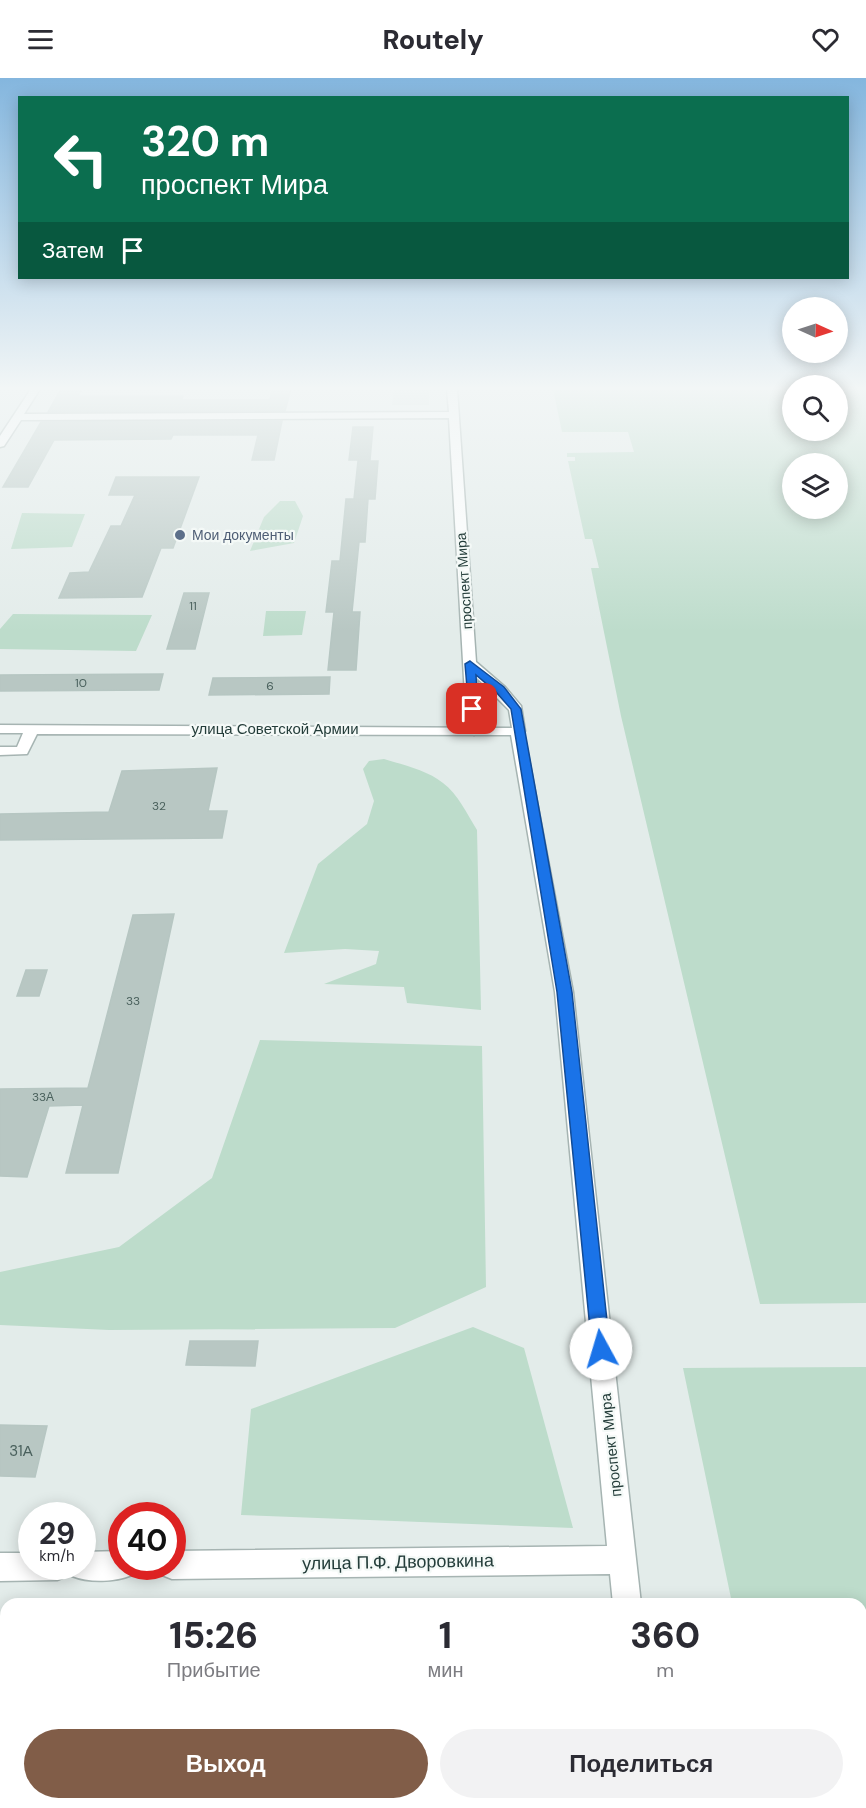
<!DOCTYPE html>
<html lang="ru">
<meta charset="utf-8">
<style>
:root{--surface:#fff;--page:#f2f2f3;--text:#2b2b33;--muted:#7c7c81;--accent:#815d48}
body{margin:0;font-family:"DM Sans",sans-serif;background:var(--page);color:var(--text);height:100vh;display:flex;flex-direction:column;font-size:22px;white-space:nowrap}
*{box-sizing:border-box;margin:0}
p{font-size:20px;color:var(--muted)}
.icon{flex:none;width:33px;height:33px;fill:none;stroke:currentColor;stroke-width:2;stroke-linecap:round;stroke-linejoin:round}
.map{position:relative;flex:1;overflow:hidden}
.panel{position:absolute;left:0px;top:1520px;width:867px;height:212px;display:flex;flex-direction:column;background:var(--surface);border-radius:18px 18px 0 0;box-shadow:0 3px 15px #0003}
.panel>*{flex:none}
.hud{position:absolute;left:18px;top:18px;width:831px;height:183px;border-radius:0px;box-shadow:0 3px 15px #0003;background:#0b6e4f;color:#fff;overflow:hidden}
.needle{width:39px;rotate:93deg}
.buttons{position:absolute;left:782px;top:219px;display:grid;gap:12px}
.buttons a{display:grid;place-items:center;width:66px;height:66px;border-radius:50%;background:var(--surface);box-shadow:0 3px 15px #0003;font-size:30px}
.speed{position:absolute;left:18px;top:1424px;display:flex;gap:12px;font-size:30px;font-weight:700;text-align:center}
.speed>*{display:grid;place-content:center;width:78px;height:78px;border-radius:50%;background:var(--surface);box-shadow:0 3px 15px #0003;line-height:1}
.speed small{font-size:15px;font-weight:400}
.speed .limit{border:9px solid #d22;background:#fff;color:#111}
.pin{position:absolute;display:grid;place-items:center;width:51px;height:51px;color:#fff;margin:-26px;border-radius:12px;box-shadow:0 3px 9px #0006}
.me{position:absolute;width:66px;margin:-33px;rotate:354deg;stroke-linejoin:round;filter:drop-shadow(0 0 4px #0008)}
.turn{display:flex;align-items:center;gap:21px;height:126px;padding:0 24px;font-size:27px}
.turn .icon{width:78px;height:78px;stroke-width:2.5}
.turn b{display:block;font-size:42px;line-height:51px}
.then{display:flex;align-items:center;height:57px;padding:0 24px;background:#0003;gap:12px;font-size:22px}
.eta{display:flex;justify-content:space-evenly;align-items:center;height:102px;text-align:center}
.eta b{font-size:36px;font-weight:800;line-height:42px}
.cta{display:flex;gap:12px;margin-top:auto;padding:12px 24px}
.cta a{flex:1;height:69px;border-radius:36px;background:var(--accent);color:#fff;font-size:24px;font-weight:800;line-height:69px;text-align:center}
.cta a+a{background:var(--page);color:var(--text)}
header{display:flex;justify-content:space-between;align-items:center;height:78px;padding:0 24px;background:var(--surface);font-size:27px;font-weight:800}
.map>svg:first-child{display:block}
.built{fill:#d1dcd9}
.green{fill:#bddccb;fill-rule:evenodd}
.building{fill:#b8c7c3;stroke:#b6c6c2;stroke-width:1.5}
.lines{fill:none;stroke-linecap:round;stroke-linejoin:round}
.minor-casing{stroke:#a6b4b2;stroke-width:3}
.tertiary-casing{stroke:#a6b4b2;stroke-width:3}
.minor{fill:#fff;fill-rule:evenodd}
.tertiary{fill:#fff;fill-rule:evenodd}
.route{fill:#1a73e8;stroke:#114b97;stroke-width:1.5}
.service-dot{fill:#5c6f8a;stroke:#f4f9f7;stroke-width:2}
.labels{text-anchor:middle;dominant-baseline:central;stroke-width:4.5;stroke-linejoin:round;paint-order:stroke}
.number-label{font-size:12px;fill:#49605c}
.far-service-label{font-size:14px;fill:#4e5e75;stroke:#f4f9f7;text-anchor:start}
.far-street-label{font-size:14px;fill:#243d3a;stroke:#f4f9f7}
.street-label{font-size:15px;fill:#243d3a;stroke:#f4f9f7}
.near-number-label{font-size:15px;fill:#49605c}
.near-street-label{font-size:18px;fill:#243d3a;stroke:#f4f9f7}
</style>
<header><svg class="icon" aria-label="menu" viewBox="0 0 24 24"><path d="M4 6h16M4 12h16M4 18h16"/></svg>Routely<svg class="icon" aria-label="heart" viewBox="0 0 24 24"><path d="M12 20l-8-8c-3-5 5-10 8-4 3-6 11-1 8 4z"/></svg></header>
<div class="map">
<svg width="866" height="1730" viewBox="0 0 866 1730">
<rect width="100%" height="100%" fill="#e3ecea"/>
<path class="built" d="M 394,311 L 429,311 L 429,327 L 392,327 Z"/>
<path class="green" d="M 553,311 L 792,311 L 792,352 L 837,352 L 837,311 L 866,311 L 866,1225 L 760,1226 L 621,638 L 591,490 L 599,490 L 592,461 L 585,461 L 568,383 L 575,383 L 575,379 L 567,379 L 567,375 L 634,374 L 628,354 L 562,354 ZM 792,386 L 837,386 L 837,430 L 792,430 Z
M 280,423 L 295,423 L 303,438 L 294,465 L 250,473 L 264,439 Z
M 22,435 L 85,436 L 72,469 L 11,471 Z
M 266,533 L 306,533 L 302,557 L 263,558 Z
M 13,536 L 152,537 L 136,573 L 0,571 L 0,551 Z
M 384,681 C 403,687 427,692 443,705 C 458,716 467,736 477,752 L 481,932 L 407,925 L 404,909 L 324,906 L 376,886 L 379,873 L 345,871 L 284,875 L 318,786 L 367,746 L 374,723 L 363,691 L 369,683 Z
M 260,962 L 482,968 L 486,1209 L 395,1250 L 109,1252 L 0,1247 L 0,1194 L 119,1169 L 212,1100 Z
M 473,1249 L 524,1270 L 573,1450 L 241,1437 L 251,1331 Z
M 866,1289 L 866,1730 L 773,1730 L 772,1725 L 861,1725 L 861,1526 L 732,1525 L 683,1290 Z
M 0,1616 L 6,1619 L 6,1725 L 127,1725 L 127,1730 L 0,1730 Z
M 358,1725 L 471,1725 L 457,1730 L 356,1730 Z"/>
<path class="building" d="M 61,311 L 82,311 L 78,318 L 183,318 L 182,322 L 270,322 L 272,311 L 291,311 L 285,333 L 48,334 Z
M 282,343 L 274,382 L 252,382 L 258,357 L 173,357 L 171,361 L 54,362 L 28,409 L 3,409 L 41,344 Z
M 353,349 L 373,349 L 370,382 L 349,382 Z
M 358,383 L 378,383 L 375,421 L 354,421 Z
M 116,399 L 199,399 L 173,470 L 161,470 L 142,519 L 59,520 L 70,495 L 89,494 L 111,448 L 121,448 L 135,417 L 109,417 Z
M 346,421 L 368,421 L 365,464 L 359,464 L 352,534 L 360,534 L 356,592 L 328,592 L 334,534 L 326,534 L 332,483 L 340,483 Z
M 184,515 L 209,515 L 195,571 L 167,571 Z
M 163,596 L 159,612 L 0,613 L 0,597 Z
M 330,599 L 329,616 L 209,617 L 213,600 Z
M 217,690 L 208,733 L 227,733 L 222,760 L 0,762 L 0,736 L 109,734 L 122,693 Z
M 174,836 L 118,1095 L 66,1095 L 83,1027 L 49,1028 L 27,1099 L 0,1098 L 0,1011 L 88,1010 L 133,837 Z
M 26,892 L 47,892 L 39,918 L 17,918 Z
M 190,1263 L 258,1263 L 255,1288 L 186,1287 Z
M 0,1347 L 47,1348 L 35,1399 L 0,1398 Z"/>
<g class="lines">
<g class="minor-casing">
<path id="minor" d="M 31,311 L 40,311 L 24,336 L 449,334 L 447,311 L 457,311 L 476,584 L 505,609 L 521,628 L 525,653 L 523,656 L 513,656 L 509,632 L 477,600 L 481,653 L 474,657 L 467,653 L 449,340 L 21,342 L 4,368 L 0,369 L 0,358 Z"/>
</g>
<g class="tertiary-casing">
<path id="tertiary" d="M 0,647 L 523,650 L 573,914 L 641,1526 L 613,1526 L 610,1496 L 172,1501 L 162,1497 L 159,1488 L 172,1488 L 172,1473 L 607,1468 L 555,914 L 511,657 L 37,656 L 27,676 L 0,677 L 0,669 L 17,669 L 23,655 L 0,655 Z
M 122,1473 L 122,1488 L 135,1488 L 132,1497 C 115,1504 89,1505 72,1498 L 70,1491 L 67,1498 L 57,1502 L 0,1503 L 0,1475 L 32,1475 L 32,1488 L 82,1488 L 82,1474 Z
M 6,1561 L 6,1591 L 0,1592 L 0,1562 Z
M 634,1725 L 666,1725 L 667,1730 L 635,1730 Z"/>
</g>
<use href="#minor" class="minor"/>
<use href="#tertiary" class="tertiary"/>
</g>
<linearGradient id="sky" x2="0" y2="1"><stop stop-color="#84b6de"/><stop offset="0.56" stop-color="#f2f6f6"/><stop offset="1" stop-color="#f2f6f6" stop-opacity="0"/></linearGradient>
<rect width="866" height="554" fill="url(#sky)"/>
<path class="route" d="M 470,583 L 504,609 L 521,631 L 572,914 L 610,1271 L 607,1277 L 601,1279 L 594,1277 L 592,1271 L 557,914 L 511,631 L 496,614 L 476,597 L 478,631 L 472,634 L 469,633 L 465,586 Z"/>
<circle class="service-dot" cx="180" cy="457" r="6"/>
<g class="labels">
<g class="number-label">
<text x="193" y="528">11</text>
<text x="81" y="605">10</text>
<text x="270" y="608">6</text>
<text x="159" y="728">32</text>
<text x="133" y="923">33</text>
<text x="43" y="1019">33А</text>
</g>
<g class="far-service-label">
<text x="192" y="457">Мои документы</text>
</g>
<g class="far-street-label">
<text transform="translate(464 503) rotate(-94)">проспект Мира</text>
</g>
<g class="street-label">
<text x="275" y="651">улица Советской Армии</text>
<text transform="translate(611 1367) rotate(-96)">проспект Мира</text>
</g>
<g class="near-number-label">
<text x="21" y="1373">31А</text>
</g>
<g class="near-street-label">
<text transform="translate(398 1484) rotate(-1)">улица П.Ф. Дворовкина</text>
</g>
</g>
</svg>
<div class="buttons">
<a><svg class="needle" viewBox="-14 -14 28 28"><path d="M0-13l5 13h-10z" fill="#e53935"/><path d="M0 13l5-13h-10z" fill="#7c7c81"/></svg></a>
<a><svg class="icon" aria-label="search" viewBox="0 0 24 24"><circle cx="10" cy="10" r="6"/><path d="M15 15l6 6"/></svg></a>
<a><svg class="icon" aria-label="layers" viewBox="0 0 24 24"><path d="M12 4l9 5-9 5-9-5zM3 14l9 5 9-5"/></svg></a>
</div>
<div class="speed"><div>29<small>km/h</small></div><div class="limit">40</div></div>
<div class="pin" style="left:472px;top:631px;background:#d93025"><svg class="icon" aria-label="arrive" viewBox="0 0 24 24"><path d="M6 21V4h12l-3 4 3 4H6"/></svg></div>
<svg class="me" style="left:601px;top:1271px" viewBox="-20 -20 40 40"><circle r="19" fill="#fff"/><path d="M0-13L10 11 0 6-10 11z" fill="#1a73e8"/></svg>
<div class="hud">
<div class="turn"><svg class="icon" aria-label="left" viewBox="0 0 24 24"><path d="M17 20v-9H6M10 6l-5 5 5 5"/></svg><div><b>320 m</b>проспект Мира</div></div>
<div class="then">Затем<svg class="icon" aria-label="arrive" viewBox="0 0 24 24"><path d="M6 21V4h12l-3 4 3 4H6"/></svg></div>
</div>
<section class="panel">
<div class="eta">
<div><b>15:26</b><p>Прибытие</p></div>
<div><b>1</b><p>мин</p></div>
<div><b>360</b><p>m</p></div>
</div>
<div class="cta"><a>Выход</a><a>Поделиться</a></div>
</section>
</div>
